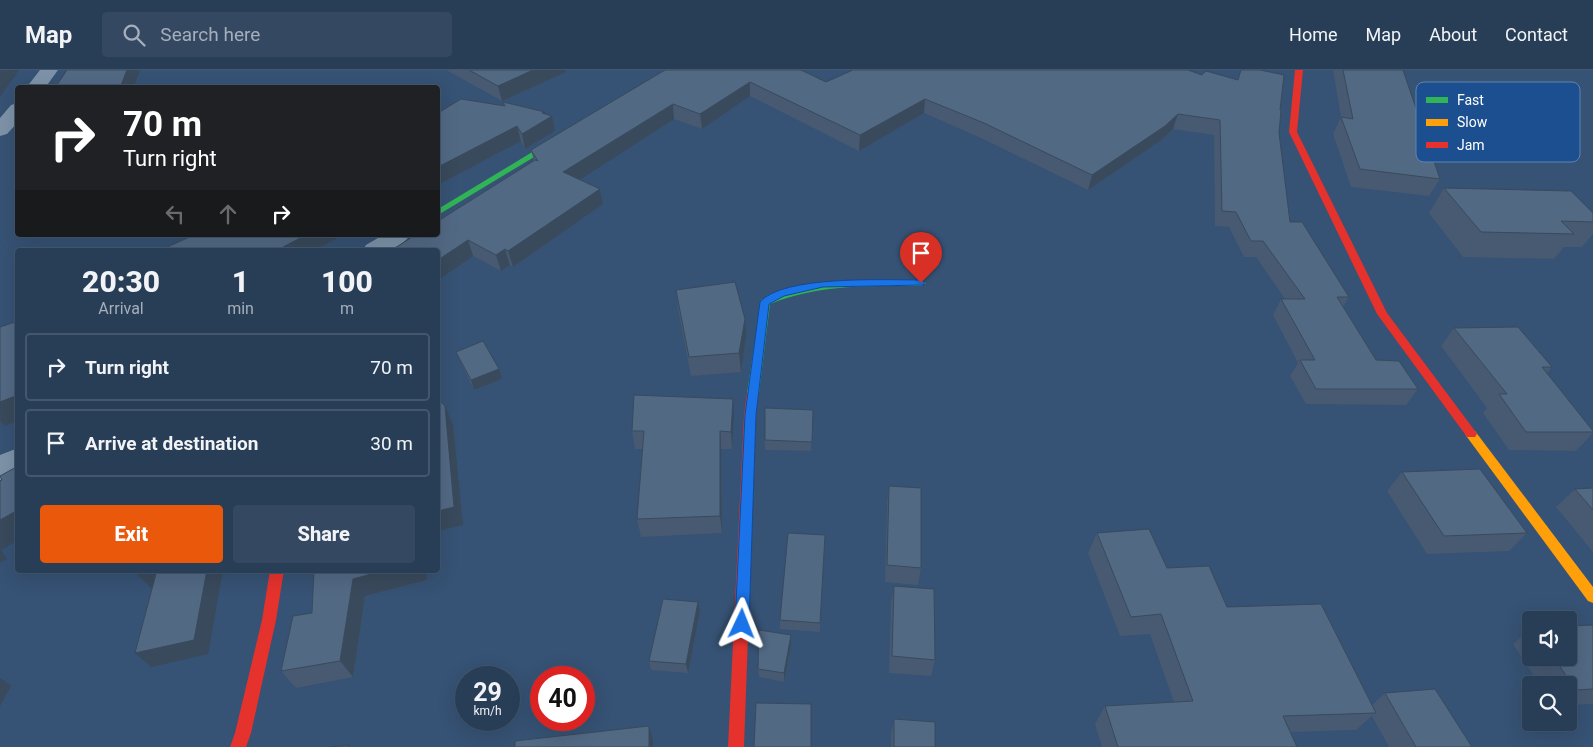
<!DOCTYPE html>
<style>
:root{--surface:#283e57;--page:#344961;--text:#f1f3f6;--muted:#a5aeba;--line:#44576d;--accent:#ea580c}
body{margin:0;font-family:Roboto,sans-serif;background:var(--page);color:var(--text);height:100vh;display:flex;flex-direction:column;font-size:19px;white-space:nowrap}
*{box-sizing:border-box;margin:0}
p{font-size:16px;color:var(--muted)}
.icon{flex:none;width:28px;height:28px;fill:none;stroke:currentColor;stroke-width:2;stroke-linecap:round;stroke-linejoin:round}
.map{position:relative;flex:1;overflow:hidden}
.sheet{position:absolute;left:15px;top:178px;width:425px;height:325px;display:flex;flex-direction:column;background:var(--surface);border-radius:5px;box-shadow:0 5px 20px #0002,0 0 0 1px var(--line)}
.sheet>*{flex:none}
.banner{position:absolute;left:15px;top:15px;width:425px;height:152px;border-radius:5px;box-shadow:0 5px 20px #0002,0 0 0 1px var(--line);background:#202124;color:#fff;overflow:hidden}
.buttons{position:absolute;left:1522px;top:541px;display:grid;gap:10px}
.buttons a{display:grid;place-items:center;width:55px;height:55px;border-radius:5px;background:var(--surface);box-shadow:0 5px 20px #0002,0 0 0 1px var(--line);font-size:25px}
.speed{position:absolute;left:455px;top:596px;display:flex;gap:10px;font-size:25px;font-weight:700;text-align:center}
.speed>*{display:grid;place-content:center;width:65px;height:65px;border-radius:50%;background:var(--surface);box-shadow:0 5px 20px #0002,0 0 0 1px var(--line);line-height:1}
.speed small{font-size:12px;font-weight:400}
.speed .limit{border:8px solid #d22;background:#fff;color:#111}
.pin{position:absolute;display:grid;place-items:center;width:42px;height:42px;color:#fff;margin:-51px -21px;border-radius:50% 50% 50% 0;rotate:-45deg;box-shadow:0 0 5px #0007}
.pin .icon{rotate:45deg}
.me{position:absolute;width:55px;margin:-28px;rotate:2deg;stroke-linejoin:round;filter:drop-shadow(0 0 4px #0008)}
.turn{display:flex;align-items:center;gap:18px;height:105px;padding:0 25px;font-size:22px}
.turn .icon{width:65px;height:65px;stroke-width:2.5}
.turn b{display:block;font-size:35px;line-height:42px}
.lanes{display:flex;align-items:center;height:48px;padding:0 25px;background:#0003;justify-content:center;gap:25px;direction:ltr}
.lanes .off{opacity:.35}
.eta{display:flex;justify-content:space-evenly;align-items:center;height:85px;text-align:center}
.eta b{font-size:30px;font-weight:800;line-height:35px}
.action{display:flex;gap:10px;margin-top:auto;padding:10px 25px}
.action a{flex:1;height:58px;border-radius:5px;background:var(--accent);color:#fff;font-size:20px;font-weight:800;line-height:58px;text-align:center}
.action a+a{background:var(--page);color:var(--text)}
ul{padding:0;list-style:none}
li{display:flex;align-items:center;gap:15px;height:68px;margin:0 10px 8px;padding:0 15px;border:2px solid var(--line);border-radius:5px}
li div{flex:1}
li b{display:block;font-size:19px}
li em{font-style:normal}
header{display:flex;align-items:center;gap:30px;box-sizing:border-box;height:70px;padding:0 25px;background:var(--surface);border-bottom:1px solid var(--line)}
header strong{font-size:24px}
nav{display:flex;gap:28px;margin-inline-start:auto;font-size:18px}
.search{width:350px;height:45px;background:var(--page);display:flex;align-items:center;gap:12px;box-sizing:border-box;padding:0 18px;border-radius:5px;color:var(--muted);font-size:19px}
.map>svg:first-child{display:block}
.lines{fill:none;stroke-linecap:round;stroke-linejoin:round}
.street{fill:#7d92a8;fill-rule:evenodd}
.fast{fill:#30b455;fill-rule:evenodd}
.slow{fill:#ff9f0a;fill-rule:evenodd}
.jam{fill:#e5322d;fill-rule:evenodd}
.wall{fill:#475a72}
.shaded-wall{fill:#394a5c}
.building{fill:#526984;stroke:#394a5c}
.route{fill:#1a73e8;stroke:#114b97}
.key{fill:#1b4f8f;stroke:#5f84b1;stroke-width:1}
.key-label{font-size:14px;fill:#fff}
</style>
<header>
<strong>Map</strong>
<div class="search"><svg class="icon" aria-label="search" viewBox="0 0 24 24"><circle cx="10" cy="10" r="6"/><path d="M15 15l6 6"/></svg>Search here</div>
<nav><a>Home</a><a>Map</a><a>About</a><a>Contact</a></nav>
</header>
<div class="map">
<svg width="1593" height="677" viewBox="0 0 1593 677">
<rect width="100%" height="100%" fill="#365274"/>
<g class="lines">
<path class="street" d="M 40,0 L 58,0 L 45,18 L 26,18 Z
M 18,33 L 18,52 L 7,64 L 0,66 L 0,48 L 11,35 Z
M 383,165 L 410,165 C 399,182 381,180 363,180 L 366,175 Z
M 18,378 L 18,403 L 0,410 L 0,385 Z"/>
<path class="fast" d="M 562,64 L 569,66 L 438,145 L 438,139 Z
M 881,210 L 921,210 L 926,213 L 921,216 C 869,216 819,214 770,234 L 759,323 L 757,326 L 749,326 L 747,323 L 761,230 C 801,214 839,210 881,210 Z"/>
<path class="slow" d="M 1471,360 L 1475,361 L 1593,517 L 1593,533 L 1588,531 L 1467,367 L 1465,364 L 1467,361 Z"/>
<path class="jam" d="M 1295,0 L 1303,0 L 1297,62 L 1387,243 L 1475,361 L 1477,364 L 1475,367 L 1467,367 L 1377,244 L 1289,62 Z
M 753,319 L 759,323 L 756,345 L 744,677 L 728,677 L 744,345 L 747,323 Z
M 270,500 L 284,500 L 276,550 L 251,663 L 246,677 L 230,677 L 235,663 L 262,550 Z"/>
</g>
<path class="wall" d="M 446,0 L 565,0 L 566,2 L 502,31 Z
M 665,0 L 826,12 L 1202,5 L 1237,10 L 1241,0 L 1280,40 L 1279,63 L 1290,152 L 1349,227 L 1343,237 L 1376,290 L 1418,319 L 1406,335 L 1306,334 L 1290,306 L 1298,293 L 1273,245 L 1281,229 L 1285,229 L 1256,187 L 1244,187 L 1229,157 L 1215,156 L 1214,65 L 1173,59 L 1160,71 L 1088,120 L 981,68 L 924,43 L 859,81 L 750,26 L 702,59 L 674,49 L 579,109 L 600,119 L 603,134 L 513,197 L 510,195 L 501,201 L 473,186 L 438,180 L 534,91 L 531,80 Z
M 1333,0 L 1403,0 L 1440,109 L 1429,126 L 1351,117 L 1333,64 L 1341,47 Z
M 503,32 L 545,42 L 545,44 L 555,61 L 525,79 L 521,71 L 438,115 L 438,43 L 504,36 Z
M 1444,118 L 1593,143 L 1593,164 L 1582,177 L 1564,177 L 1554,189 L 1463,187 L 1429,143 Z
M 676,220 L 746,267 L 741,302 L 691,306 L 678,239 Z
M 1454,258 L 1552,297 L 1547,303 L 1593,361 L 1593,363 L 1576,381 L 1509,380 L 1483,343 L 1487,338 L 1441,276 Z
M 456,282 L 502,309 L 474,320 L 460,291 Z
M 813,340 L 811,381 L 765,380 L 765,370 Z
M 734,347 L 732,379 L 721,379 L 722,463 L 641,467 L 637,449 L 642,379 L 635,379 L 632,361 Z
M 1402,402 L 1527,463 L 1509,481 L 1427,484 L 1387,421 Z
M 889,416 L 921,498 L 918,515 L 885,512 L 887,434 Z
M 1593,418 L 1593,482 L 1556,437 L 1575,419 Z
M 1097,463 L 1167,498 L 1227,537 L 1372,635 L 1385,623 L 1472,677 L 1389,677 L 1372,646 L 1356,660 L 1290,662 L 1297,677 L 1102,677 L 1095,654 L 1105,636 L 1174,632 L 1150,564 L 1120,566 L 1088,483 Z
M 825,465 L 820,562 L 780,559 L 780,550 Z
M 314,500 L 427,510 L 365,526 L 353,607 L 296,618 L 281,601 L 312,543 Z
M 894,516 L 935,590 L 931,606 L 889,603 L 891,533 Z
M 698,532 L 700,541 L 688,603 L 651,600 L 649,591 Z
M 1593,555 L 1593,634 L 1569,635 L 1569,615 L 1540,615 L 1513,574 L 1531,559 L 1531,588 L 1569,588 Z
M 791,565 L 791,574 L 784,612 L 759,607 L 758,599 Z
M 894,649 L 935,677 L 891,677 L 891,664 Z"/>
<path class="shaded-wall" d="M 1,0 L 19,0 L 0,27 L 0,2 Z
M 127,0 L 140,0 L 133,18 L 120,18 Z
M 533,0 L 565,0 L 566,2 L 502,31 L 498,16 Z
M 750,12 L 750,26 L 702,59 L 700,44 Z
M 925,29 L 924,43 L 859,81 L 860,65 Z
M 673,34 L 674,49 L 567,118 L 563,102 Z
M 545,42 L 546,49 L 552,46 L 555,61 L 525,79 L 522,64 L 542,43 Z
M 1178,44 L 1173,59 L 1160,71 L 1088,120 L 1092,105 Z
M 517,56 L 521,71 L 438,115 L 438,97 Z
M 600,119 L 603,134 L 513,197 L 508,181 Z
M 306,165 L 343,165 L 315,180 L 285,180 L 283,177 Z
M 468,170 L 473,186 L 438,210 L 438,190 Z
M 505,179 L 510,195 L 501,201 L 496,185 Z
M 745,249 L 746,267 L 741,302 L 739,283 Z
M 499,299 L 502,309 L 474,320 L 471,310 Z
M 18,325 L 18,351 L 5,356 L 0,351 L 0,332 Z
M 733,329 L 734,347 L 732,379 L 731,362 Z
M 445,336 L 453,355 L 463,455 L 438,461 L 438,441 Z
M 720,361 L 721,379 L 722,463 L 720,446 Z
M 18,440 L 18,470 L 1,480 L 7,489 L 0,493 L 0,450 Z
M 157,500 L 152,519 L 137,504 Z
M 207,500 L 248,500 L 222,505 L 208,584 L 151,597 L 135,583 Z
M 386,500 L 426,500 L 427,510 L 365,526 L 353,607 L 340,591 L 353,509 Z
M 698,532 L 700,541 L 688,603 L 686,594 Z
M 791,565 L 791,574 L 784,612 L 784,603 Z
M 0,608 L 11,616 L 0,636 Z
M 649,656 L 653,671 L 653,677 L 649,677 Z"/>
<path class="building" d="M 67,0 L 127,0 L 120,18 L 55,18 Z
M 469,0 L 533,0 L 498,16 Z
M 665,0 L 801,0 L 826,12 L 853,0 L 1188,0 L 1202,5 L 1206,1 L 1238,10 L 1241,0 L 1260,0 L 1284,5 L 1280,40 L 1281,41 L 1279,63 L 1290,152 L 1302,152 L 1349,227 L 1337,227 L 1376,290 L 1399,291 L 1418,319 L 1316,319 L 1300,290 L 1315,290 L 1281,229 L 1305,229 L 1263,171 L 1251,171 L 1236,142 L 1222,141 L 1220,50 L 1178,44 L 1165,56 L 1092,105 L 984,53 L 925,29 L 860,65 L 750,12 L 700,44 L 673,34 L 563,102 L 600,119 L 508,181 L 505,179 L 496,185 L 468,170 L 438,190 L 438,180 L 392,180 L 415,165 L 438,165 L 438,151 L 535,90 L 538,91 L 531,80 Z
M 1343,0 L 1403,0 L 1440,109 L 1360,99 L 1341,47 L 1353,49 Z
M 461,29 L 505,36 L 503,32 L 545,42 L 542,43 L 552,46 L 522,64 L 517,56 L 438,97 L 438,43 Z
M 1444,118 L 1571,121 L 1593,143 L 1593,152 L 1561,151 L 1574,164 L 1481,162 Z
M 194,165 L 306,165 L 283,177 L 287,180 L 170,180 L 167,177 Z
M 735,212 L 745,249 L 739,283 L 689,287 L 676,220 Z
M 18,251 L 18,325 L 0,332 L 0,257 Z
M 1518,257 L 1552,297 L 1542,297 L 1593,361 L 1593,362 L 1526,362 L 1499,324 L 1507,324 L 1454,258 Z
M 483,271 L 499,299 L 471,310 L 456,282 Z
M 634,325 L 733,329 L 731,362 L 720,361 L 720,446 L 637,449 L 644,361 L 632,361 Z
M 438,329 L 445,336 L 454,437 L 438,441 Z
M 765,338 L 813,340 L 812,372 L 765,370 Z
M 18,396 L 18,440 L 0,450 L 0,411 L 2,410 L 0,406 Z
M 1480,399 L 1527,463 L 1444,466 L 1402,402 Z
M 889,416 L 921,418 L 921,498 L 887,495 Z
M 1593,418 L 1593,440 L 1575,419 Z
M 1149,459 L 1167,498 L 1209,496 L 1227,537 L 1321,534 L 1376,643 L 1283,646 L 1297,677 L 1118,677 L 1105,636 L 1193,631 L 1161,544 L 1131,547 L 1097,463 Z
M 788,463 L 825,465 L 820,553 L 780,550 Z
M 139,500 L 207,500 L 194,570 L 135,583 L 157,500 L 137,504 Z
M 314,500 L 386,500 L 353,509 L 340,591 L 281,601 L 293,546 L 312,543 Z
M 894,516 L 934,519 L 935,590 L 892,586 Z
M 663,529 L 698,532 L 686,594 L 649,591 Z
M 1593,555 L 1593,619 L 1576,620 L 1554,588 L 1569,588 L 1569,556 Z
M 759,560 L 791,565 L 784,603 L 758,599 Z
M 1435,619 L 1472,677 L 1416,677 L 1385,623 Z
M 756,633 L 811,634 L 811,677 L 754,677 Z
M 894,649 L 935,652 L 935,677 L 894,677 Z
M 649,656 L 649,677 L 515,677 L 515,671 Z
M 349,675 L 348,677 L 331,677 Z"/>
<path class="route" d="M 921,210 L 924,211 L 924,215 L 823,217 L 784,226 L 769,234 L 756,345 L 749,554 L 747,559 L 742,560 L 737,559 L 735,554 L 745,345 L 760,232 C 783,205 885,210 921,210 Z"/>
<rect x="1416" y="12" width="164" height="80" rx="8" class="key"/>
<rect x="1426" y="27" width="22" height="6" fill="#30b455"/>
<rect x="1426" y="49" width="22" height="7" fill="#ff9f0a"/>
<rect x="1426" y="72" width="22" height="6" fill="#e5322d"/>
<g class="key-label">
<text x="1457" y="35">Fast</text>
<text x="1457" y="57">Slow</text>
<text x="1457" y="80">Jam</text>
</g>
</svg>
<div class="buttons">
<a><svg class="icon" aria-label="sound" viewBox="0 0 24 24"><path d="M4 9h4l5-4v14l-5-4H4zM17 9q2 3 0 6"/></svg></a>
<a><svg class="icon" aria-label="search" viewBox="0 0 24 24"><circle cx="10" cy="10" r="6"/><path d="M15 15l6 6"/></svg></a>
</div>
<div class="speed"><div>29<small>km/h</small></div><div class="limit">40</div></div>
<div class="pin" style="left:921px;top:213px;background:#d93025"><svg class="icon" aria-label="arrive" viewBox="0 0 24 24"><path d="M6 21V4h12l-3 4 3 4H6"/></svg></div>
<svg class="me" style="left:742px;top:554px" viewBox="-20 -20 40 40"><path d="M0-17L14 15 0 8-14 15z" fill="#1a73e8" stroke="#fff" stroke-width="4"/></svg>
<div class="banner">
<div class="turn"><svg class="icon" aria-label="right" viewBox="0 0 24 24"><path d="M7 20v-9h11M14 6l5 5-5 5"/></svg><div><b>70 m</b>Turn right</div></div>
<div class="lanes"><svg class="icon off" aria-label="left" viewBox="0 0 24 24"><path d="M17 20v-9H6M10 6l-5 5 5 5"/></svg><svg class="icon off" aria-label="ahead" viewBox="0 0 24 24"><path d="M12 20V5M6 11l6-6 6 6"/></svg><svg class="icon" aria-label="right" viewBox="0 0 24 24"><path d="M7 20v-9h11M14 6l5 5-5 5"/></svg></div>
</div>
<section class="sheet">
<div class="eta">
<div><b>20:30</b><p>Arrival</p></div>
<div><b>1</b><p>min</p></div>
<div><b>100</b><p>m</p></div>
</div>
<ul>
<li><svg class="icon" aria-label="right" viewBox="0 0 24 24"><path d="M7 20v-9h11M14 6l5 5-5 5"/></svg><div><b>Turn right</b></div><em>70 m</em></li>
<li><svg class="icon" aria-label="arrive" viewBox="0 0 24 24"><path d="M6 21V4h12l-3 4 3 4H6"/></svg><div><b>Arrive at destination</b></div><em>30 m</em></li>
</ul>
<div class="action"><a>Exit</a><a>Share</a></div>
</section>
</div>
